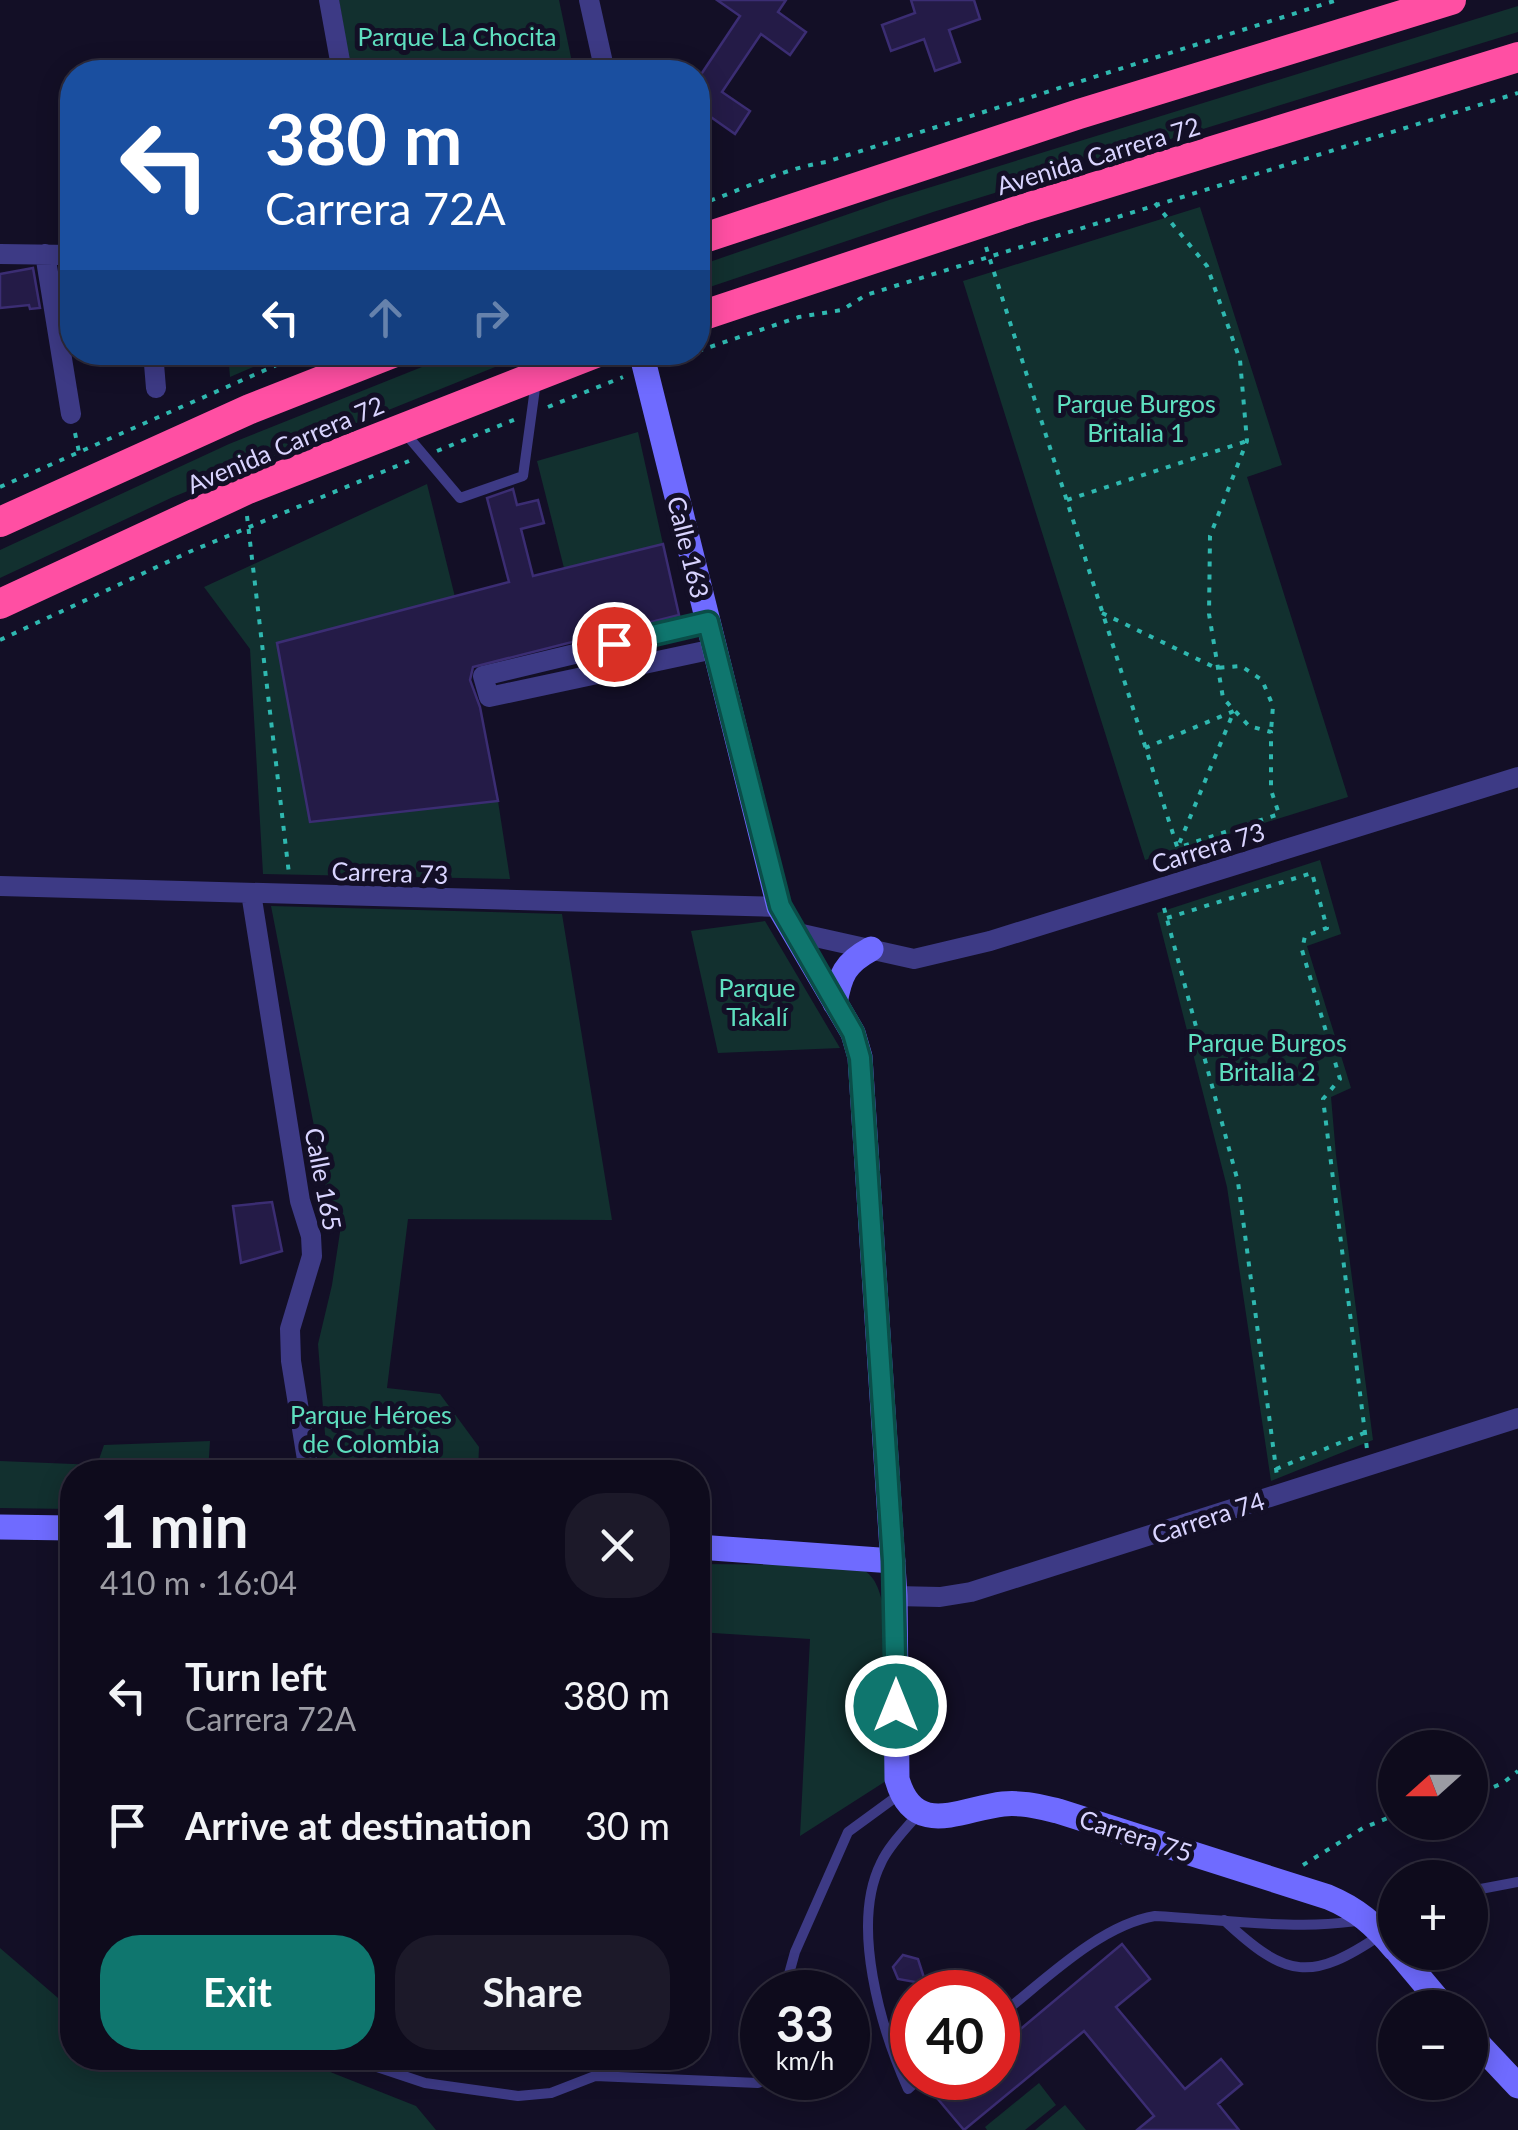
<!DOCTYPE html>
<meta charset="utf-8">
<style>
:root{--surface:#0e0b1c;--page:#1c1929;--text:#f1f3f6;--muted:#9b9ba3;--line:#2e2b3b;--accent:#0f766e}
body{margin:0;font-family:Lato,sans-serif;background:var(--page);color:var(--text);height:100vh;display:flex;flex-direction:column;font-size:38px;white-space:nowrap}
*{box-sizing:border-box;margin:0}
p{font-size:32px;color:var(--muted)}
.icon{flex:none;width:55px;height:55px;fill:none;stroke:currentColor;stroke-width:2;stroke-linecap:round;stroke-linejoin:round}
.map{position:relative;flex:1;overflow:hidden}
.side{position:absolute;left:60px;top:1460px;width:650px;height:610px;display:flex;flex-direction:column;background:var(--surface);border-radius:40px;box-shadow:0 5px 25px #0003,0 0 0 2px var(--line)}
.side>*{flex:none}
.top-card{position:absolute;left:60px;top:60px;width:650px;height:305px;border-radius:40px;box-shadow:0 5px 25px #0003,0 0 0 2px var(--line);background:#1a4fa0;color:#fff;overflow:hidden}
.needle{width:65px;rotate:249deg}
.tools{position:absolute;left:1378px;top:1730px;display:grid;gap:20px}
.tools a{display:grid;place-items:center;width:110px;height:110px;border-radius:50%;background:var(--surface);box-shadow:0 5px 25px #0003,0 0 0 2px var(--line);font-size:50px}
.speed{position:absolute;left:740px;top:1970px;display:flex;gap:20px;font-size:50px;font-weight:700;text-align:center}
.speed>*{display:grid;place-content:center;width:130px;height:130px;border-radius:50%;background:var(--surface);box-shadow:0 5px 25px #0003,0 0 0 2px var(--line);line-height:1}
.speed small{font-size:25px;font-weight:400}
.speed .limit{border:15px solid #d22;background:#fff;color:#111}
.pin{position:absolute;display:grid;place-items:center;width:85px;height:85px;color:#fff;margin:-42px;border:5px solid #fff;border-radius:50%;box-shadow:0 2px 10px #0007}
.me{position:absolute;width:110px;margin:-55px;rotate:0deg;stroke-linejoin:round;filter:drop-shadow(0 0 8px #0008)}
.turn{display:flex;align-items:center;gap:35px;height:210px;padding:0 40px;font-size:45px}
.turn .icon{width:130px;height:130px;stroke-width:2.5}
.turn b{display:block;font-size:70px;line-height:85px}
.lanes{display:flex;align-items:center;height:95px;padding:0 40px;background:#0003;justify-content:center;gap:50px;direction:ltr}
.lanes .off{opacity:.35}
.round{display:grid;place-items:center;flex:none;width:105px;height:105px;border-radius:40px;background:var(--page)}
.headline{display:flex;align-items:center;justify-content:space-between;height:170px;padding:0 40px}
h1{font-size:60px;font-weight:700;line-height:75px}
.action{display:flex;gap:20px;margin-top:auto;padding:20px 40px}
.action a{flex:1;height:115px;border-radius:40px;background:var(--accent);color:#fff;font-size:40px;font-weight:700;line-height:115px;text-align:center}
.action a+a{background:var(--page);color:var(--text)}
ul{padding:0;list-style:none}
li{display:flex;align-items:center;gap:30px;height:130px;padding:0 40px}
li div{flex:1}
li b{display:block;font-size:38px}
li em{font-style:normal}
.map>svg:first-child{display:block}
.green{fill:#12302f}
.building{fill:#241b47;stroke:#3b2d73;stroke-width:2.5}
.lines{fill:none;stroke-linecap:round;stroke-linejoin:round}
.path{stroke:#2fb8b0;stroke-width:4;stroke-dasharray:5 8;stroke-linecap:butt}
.lane{stroke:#3d3a85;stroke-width:10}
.street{stroke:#3d3a85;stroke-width:20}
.secondary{stroke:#6f6bff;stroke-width:25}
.highway{stroke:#ff4fa3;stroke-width:30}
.route-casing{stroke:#0a4d48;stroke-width:25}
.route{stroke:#0f766e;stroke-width:18}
.labels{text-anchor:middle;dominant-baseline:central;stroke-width:10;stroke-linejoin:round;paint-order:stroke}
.park-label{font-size:25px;fill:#5fe0c0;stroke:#130f26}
.street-label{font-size:25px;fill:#d9d4ff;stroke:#130f26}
</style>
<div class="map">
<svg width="1518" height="2130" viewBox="0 0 1518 2130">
<rect width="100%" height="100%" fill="#130f26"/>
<path class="green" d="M 339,0 L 559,0 L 574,72 L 351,72 Z
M 1518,6 L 1518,32 L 933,212 L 698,291 L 698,266 L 889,200 Z
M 1200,207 L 1282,465 L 1247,477 L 1348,797 L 1145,860 L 963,281 Z
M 228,352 L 286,352 L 286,353 L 230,377 Z
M 457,353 L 530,353 L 173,497 L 0,578 L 0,550 L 229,444 Z
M 638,432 L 663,544 L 564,568 L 537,461 Z
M 427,484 L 455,597 L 310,822 L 498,801 L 510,879 L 263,874 L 250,649 L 204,587 Z
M 1320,860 L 1341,934 L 1307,946 L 1351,1088 L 1331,1097 L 1336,1155 L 1373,1440 L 1271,1481 L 1227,1187 L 1157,913 Z
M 271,906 L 562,914 L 612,1220 L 408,1219 L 387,1388 L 440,1394 L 479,1447 L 478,1472 L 328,1472 L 318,1344 L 332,1285 L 342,1219 L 332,1218 Z
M 765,921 L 840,1048 L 718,1053 L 691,931 Z
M 210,1441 L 208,1472 L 72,1472 L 72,1509 L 0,1508 L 0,1461 L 97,1465 L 104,1445 Z
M 698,1564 L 848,1565 C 870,1568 877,1581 882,1601 L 886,1781 L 800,1836 L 810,1639 L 698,1632 Z
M 0,1948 L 72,2010 L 72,2058 L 129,2058 L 142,2068 L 156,2058 L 295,2058 L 416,2106 L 436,2130 L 0,2130 Z
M 1039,2083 L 1056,2105 L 1025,2130 L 987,2130 L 985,2127 Z
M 1065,2105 L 1086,2130 L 1035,2130 Z"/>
<path class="building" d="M 717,0 L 786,0 L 778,12 L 806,32 L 790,55 L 761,34 L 722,92 L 750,111 L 735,134 L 698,108 L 698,79 L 740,16 Z
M 911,0 L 974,0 L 980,19 L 949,30 L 960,62 L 935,71 L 924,39 L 891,51 L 882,25 L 915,13 Z
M 33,268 L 40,308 L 30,309 L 29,305 L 0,308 L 0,274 Z
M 513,489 L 517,505 L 538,500 L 544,523 L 521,529 L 533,576 L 663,544 L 679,615 L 473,667 L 470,680 L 480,707 L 498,801 L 310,822 L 277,643 L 509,582 L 487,498 Z
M 272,1202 L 282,1251 L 241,1263 L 233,1206 Z
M 1122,1944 L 1150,1979 L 1116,2007 L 1185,2089 L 1221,2059 L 1242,2084 L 1218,2104 L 1239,2130 L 1137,2130 L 1154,2116 L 1084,2031 L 964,2130 L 937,2098 L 962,2078 L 998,2078 L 998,2048 Z
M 903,1955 L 918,1959 L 926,1984 L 898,1979 L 893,1967 Z"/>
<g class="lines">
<path class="path" d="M 1155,203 L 1207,266 L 1240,360 L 1247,441 L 1210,536 L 1209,614 L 1223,698 L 1249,726 L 1271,732 L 1271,790 L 1279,814 L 1177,848
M 698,205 C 740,191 781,169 826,162 L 1337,0
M 986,247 L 1182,862
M 698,351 L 799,317 L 842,310 L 866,295 L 1518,93
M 665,362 L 694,352
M 548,407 L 623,377
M 75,433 L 79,452
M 437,451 L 516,419
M 0,487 L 306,352
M 1067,500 L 1247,441
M 247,516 L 289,874
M 1102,613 L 1216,668 L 1241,666 L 1262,680 L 1273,706 L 1271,731
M 0,640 L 189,552 L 409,461
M 1145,748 L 1234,711 L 1179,844
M 1164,908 L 1238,1182 L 1277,1476
M 1167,918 L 1312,873 L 1327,928 L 1305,936 L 1302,950 L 1340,1079 L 1323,1099 L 1367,1449
M 1276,1469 L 1364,1433
M 1470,1797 L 1503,1783 L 1518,1771
M 1303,1865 L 1363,1828 L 1395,1815"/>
<path class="lane" d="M 405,433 L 460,498 L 523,476 L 536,381
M 919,1813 C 906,1829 889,1845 881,1863 C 850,1925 881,2029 908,2089 L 920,2078
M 1470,1891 L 1518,1882
M 1224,1920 C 1287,1979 1311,1982 1382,1934
M 784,1992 L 795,1952 L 848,1832 L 900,1794
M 998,2017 C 1042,1983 1099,1925 1155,1916 C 1234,1920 1318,1935 1395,1913
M 350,2058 L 425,2083 L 518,2096 L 551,2093 L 595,2076 L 758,2083 L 769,2078"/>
<path class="street" d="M 329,0 L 342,72
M 589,0 L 605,72
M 0,254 L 72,255
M 45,254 L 71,414
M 153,352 L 156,388
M 708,622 L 483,676 L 489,697 L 714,649
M 0,886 L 779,907
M 251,893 L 300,1201 L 311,1236 L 312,1256 L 290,1329 L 291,1361 L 309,1472
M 793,932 L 914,959 L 990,941 L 1518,777
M 895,1596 L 940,1597 L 971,1592 L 1518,1418"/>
<path class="secondary" d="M 641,352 L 779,907 L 853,1033 L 860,1057 L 895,1596 L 897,1779 C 914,1839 960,1809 1003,1804 C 1022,1802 1040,1807 1058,1811 L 1328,1897 C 1357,1909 1375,1925 1395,1949
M 835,1003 C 840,975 845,963 871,949
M 0,1527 L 72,1528
M 698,1547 L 893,1561
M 1398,1952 L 1445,2008
M 1470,2035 L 1518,2086"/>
<path class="highway" d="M 698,240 L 1079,114 L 1451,0
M 698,317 L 1020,210 L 1518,57
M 0,522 L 250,409 L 395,352
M 0,604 L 248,489 L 598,352"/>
</g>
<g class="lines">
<g class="route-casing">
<path id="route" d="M 614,644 L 708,622 L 780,906 L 853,1033 L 860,1058 L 893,1561 L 896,1706"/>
</g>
<use href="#route" class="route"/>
</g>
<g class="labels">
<g class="park-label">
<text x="457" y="36">Parque La Chocita</text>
<text x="1136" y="403">Parque Burgos<tspan x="1136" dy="29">Britalia 1</tspan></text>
<text x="757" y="987">Parque<tspan x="757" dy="29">Takalí</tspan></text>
<text x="1267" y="1042">Parque Burgos<tspan x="1267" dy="29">Britalia 2</tspan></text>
<text x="371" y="1414">Parque Héroes<tspan x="371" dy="29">de Colombia</tspan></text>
</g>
<g class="street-label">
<text transform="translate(1098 155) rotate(-17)">Avenida Carrera 72</text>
<text transform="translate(285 444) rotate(-23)">Avenida Carrera 72</text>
<text transform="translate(689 547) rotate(76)">Calle 163</text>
<text transform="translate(1208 847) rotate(-17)">Carrera 73</text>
<text transform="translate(390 872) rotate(2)">Carrera 73</text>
<text transform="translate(324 1179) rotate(79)">Calle 165</text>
<text transform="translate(1208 1517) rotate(-18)">Carrera 74</text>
<text transform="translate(1136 1835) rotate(18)">Carrera 75</text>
</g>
</g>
</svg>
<div class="tools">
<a><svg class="needle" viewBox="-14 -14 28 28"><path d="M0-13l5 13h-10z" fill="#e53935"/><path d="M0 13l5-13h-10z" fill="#9b9ba3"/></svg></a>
<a>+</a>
<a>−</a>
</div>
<div class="speed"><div>33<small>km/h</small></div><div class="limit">40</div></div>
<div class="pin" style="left:614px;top:644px;background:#d93025"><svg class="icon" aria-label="arrive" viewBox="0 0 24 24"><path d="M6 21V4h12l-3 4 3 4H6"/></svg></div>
<svg class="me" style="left:896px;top:1706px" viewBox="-20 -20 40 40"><circle r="17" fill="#0f766e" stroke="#fff" stroke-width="3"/><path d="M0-11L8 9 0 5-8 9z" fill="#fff"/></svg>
<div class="top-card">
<div class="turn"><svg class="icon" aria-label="left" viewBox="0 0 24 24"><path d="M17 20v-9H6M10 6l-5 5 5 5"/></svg><div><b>380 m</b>Carrera 72A</div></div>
<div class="lanes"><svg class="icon" aria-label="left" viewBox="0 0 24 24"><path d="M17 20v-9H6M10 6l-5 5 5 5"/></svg><svg class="icon off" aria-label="ahead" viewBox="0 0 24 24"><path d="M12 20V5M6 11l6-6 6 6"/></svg><svg class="icon off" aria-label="right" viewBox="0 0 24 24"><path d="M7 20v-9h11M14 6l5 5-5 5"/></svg></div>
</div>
<section class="side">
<div class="headline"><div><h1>1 min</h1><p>410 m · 16:04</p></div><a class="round"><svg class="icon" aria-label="close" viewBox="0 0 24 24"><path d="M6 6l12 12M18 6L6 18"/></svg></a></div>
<ul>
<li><svg class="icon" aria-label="left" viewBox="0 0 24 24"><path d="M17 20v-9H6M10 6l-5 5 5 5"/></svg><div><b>Turn left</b><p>Carrera 72A</p></div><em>380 m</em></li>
<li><svg class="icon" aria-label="arrive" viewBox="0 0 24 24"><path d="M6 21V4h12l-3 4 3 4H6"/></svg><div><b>Arrive at destination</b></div><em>30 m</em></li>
</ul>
<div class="action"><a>Exit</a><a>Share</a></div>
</section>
</div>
